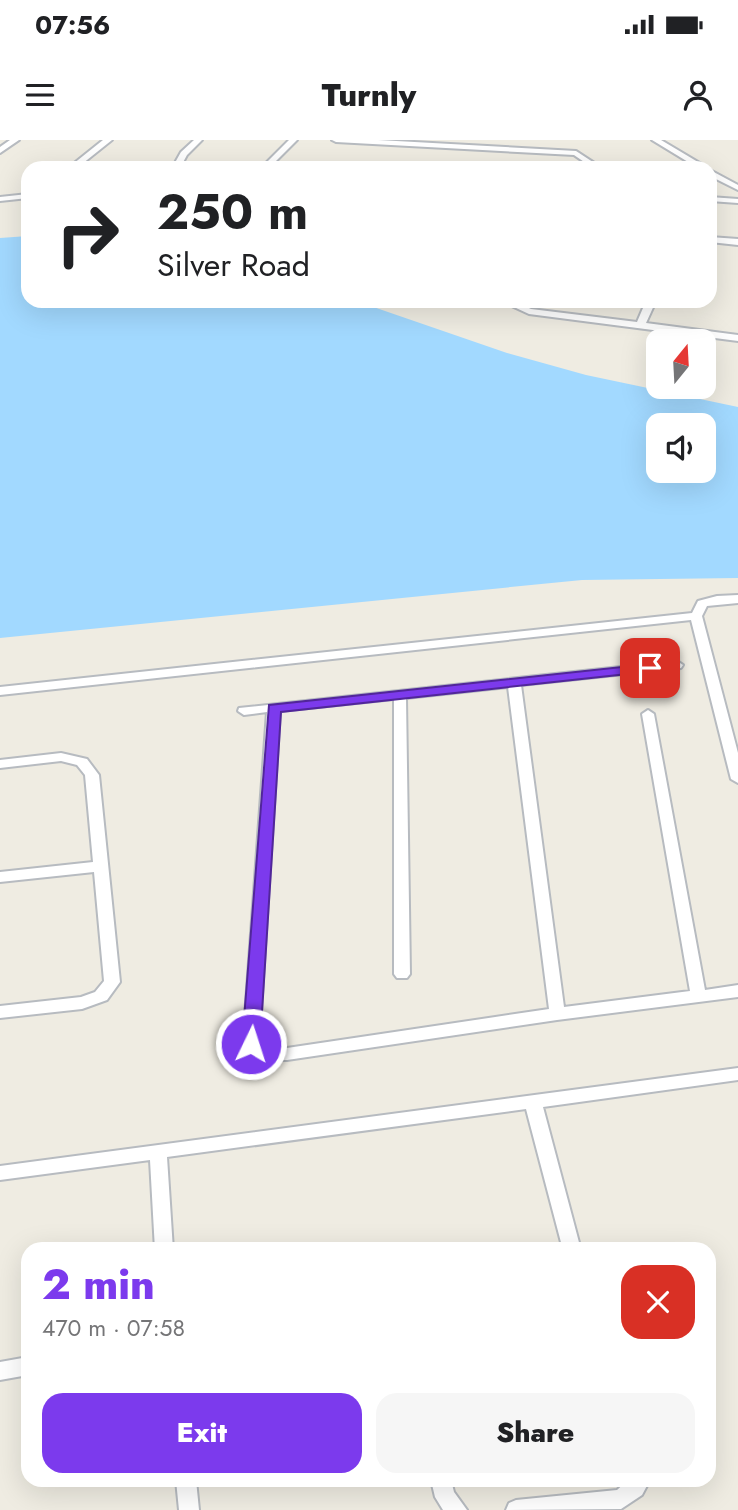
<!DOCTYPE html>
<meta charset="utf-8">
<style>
:root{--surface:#fff;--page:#f6f6f6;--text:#202124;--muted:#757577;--accent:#7c3aed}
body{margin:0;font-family:Jost,sans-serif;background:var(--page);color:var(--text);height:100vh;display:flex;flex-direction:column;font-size:26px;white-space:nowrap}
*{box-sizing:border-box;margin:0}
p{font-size:23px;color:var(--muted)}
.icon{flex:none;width:38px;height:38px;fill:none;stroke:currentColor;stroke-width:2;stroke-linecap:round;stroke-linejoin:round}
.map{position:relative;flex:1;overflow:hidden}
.side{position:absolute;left:21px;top:1102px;width:695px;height:245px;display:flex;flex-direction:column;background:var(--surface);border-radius:21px;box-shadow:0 7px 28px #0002}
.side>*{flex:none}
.top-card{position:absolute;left:21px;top:21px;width:696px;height:147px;border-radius:21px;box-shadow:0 7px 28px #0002;background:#fff;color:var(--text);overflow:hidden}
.needle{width:46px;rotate:18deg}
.fabs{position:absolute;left:646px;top:189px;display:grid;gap:14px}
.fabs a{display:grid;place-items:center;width:70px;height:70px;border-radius:14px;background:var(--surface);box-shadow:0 7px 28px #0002;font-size:35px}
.pin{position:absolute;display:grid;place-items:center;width:60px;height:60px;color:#fff;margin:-30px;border-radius:14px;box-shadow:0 4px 10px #0006}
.me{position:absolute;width:77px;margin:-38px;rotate:4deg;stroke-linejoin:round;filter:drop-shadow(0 0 5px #0008)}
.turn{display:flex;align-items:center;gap:24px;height:147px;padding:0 21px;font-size:32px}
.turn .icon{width:91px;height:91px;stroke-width:2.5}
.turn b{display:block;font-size:49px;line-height:60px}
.round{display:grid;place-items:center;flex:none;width:74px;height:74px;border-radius:21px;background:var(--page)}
.headline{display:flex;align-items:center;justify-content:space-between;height:119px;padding:0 21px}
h1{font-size:42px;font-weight:800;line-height:52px;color:var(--accent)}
.cta{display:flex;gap:14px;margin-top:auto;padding:14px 21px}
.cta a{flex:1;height:80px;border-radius:21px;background:var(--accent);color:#fff;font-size:28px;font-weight:800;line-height:80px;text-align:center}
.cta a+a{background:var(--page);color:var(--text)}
.status{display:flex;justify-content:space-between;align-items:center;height:49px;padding:0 35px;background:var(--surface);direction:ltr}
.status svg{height:19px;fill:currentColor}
header{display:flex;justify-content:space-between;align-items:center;height:91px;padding:0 21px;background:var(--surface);font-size:32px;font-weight:800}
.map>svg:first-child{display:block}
.water{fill:#a2d9ff;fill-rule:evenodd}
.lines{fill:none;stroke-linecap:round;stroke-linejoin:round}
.minor-casing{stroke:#b7bbc0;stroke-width:4}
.minor{fill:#fff;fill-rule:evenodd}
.route{fill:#7c3aed;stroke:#51269a;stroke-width:2}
</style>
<div class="status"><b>07:56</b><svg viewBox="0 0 49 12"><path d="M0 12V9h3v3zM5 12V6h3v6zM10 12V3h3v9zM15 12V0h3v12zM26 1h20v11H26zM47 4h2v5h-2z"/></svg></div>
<header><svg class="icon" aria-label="menu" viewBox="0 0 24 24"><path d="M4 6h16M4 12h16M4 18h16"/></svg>Turnly<svg class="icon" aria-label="person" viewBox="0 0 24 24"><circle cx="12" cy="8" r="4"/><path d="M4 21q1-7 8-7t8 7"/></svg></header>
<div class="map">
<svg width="738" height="1370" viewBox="0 0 738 1370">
<rect width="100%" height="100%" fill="#efece2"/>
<path class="water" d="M 28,96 L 28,161 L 356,161 L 507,213 L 586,235 L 738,267 L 738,438 L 582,440 L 0,498 L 0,98 ZM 658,285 L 704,285 L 704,331 L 658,331 Z"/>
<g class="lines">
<g class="minor-casing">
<path id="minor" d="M 10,0 L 19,0 L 0,13 L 0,7 Z
M 103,0 L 112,0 L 77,28 L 68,28 Z
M 194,0 L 202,0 L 187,15 L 180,28 L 172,28 L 181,12 Z
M 289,0 L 297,0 L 269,28 L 261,28 Z
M 332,0 L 378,0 L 576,11 L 602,28 L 593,28 L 574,15 L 336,2 Z
M 652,0 L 661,0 L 708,28 L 698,28 Z
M 710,30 L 738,45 L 738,50 L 710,36 Z
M 28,54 L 28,58 L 0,61 L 0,57 Z
M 710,57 L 738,59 L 738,63 L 710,61 Z
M 710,97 L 738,99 L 738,105 L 710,102 Z
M 501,161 L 514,161 L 531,169 L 637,182 L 646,161 L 656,161 L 646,183 L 738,195 L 738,201 L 529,174 Z
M 738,455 L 738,463 L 707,466 L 702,476 L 738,613 L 738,643 L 731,639 L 691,480 L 0,555 L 0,547 L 692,473 L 698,461 L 717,456 Z
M 677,521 L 683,525 L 681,528 L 521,545 L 564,867 L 690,851 L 642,574 L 648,570 L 654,574 L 705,850 L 738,845 L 738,857 L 557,880 L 287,920 C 268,920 254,921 243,904 L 267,572 L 244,575 L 238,571 L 239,568 ZM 508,547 L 549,869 L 287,908 L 267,908 L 259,902 L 280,571 L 394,559 L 394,834 L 397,838 L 407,838 L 410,834 L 406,558 Z
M 61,613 L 87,619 L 99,635 L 120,842 L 107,860 L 82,869 L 0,878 L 0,866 L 81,857 L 95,852 L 104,841 L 94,732 L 0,742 L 0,732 L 93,722 L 85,635 L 77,625 L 61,621 L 0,628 L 0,620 Z
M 738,928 L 738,940 L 543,967 L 581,1110 L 563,1110 L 526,969 L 167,1017 L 173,1110 L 155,1110 L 150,1020 L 0,1040 L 0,1026 Z
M 28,1217 L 28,1235 L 0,1240 L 0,1222 Z
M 176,1340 L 196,1340 L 199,1370 L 179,1370 Z
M 431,1340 L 451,1340 L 454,1352 L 467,1370 L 443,1370 L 435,1357 Z
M 628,1340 L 650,1340 L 642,1355 L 621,1369 L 506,1370 L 509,1363 L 516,1360 L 617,1350 Z"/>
</g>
<use href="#minor" class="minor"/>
</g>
<path class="route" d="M 650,524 L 655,525 L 655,531 L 281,572 L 260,904 L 257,909 L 244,909 L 242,904 L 269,565 Z"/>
</svg>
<div class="fabs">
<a><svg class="needle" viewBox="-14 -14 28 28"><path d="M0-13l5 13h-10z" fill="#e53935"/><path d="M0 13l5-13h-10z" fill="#757577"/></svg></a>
<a><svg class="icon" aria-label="sound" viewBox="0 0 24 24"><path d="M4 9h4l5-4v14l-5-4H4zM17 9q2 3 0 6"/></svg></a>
</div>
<div class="pin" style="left:650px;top:528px;background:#d93025"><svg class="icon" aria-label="arrive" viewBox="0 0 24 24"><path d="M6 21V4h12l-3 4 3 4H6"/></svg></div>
<svg class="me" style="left:251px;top:904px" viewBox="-20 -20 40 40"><circle r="17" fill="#7c3aed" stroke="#fff" stroke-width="3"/><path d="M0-11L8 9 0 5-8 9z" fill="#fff"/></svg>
<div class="top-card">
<div class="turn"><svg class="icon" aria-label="right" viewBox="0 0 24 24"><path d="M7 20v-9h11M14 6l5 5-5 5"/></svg><div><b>250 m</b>Silver Road</div></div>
</div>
<section class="side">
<div class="headline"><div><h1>2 min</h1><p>470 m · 07:58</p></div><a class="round" style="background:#d93025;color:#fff"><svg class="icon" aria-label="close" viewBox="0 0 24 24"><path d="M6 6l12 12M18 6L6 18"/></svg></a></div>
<div class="cta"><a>Exit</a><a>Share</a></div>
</section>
</div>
